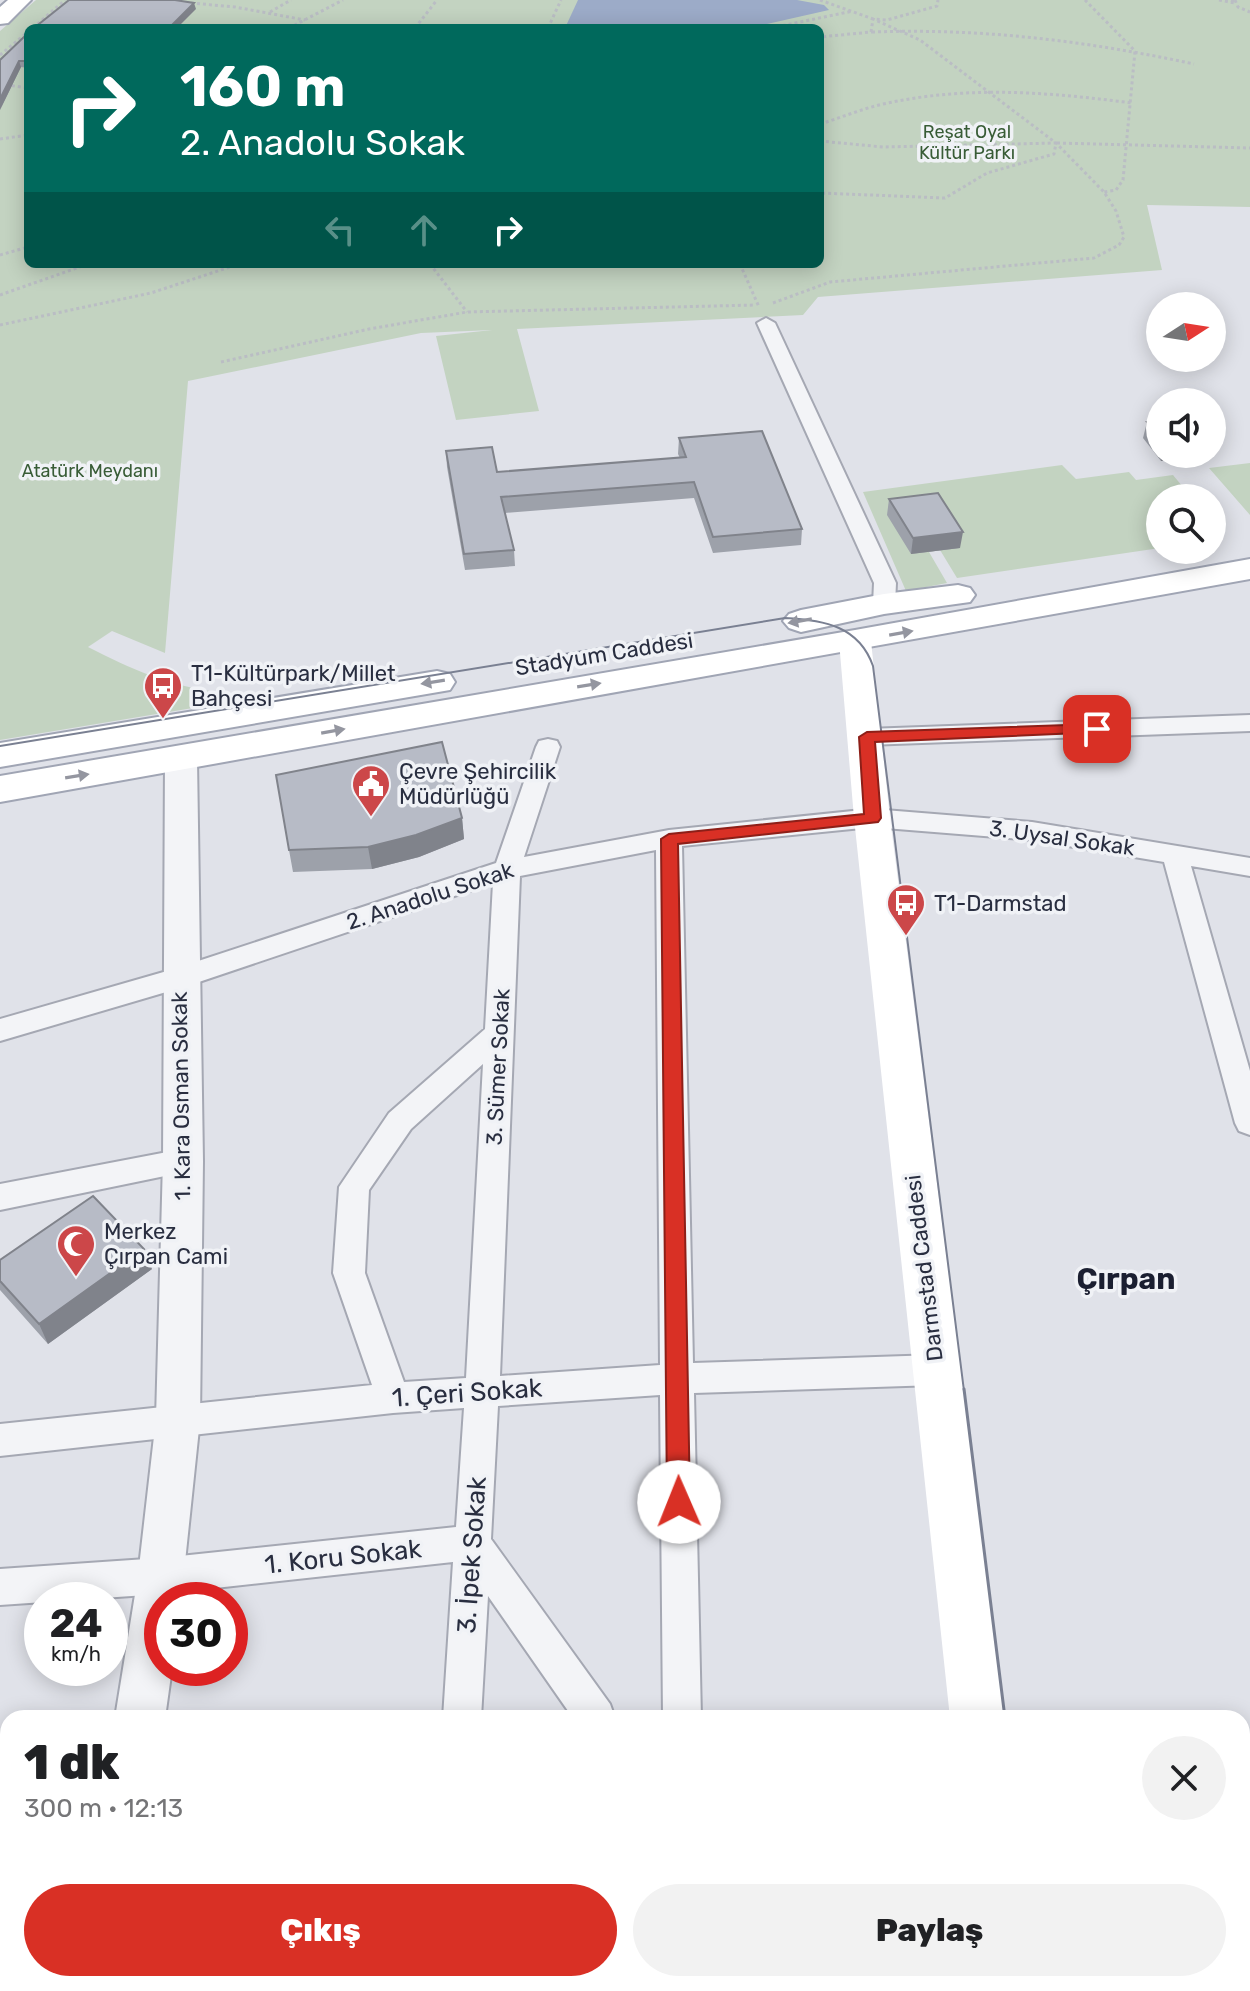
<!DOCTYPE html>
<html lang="tr">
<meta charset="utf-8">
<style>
:root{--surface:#fff;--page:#f2f2f2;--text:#202124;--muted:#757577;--accent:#d93025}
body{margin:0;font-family:Rubik,sans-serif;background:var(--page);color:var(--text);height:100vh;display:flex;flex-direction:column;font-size:30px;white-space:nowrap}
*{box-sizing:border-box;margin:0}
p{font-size:26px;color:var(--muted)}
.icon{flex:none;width:44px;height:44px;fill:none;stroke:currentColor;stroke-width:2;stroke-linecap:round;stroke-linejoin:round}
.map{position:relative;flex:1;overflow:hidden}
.side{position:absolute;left:0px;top:1710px;width:1250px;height:282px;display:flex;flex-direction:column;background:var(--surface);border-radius:24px 24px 0 0;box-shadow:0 4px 20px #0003}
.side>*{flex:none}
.banner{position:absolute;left:24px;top:24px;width:800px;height:244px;border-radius:12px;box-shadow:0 4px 20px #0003;background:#00695c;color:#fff;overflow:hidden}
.needle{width:52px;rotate:78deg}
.buttons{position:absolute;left:1146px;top:292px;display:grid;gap:16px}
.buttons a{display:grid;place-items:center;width:80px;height:80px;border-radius:50%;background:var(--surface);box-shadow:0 4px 20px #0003;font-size:40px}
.speed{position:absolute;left:24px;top:1582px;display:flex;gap:16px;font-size:40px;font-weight:700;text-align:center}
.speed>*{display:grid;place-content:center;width:104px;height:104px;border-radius:50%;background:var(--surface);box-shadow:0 4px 20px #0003;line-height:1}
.speed small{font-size:20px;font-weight:400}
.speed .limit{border:12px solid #d22;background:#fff;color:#111}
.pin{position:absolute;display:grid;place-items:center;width:68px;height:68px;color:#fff;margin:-34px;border-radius:16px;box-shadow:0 4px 12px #0006}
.me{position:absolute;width:88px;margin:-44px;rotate:359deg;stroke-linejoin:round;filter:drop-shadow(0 0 6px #0008)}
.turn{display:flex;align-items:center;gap:28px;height:168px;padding:0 24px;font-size:36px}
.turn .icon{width:104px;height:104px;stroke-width:2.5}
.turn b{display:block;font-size:56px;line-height:68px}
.lanes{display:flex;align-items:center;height:76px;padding:0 24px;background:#0003;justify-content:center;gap:40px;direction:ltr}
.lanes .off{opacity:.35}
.round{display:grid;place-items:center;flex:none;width:84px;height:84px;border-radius:42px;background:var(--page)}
.overview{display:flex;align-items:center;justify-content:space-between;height:136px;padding:0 24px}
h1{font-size:48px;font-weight:800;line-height:60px}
.button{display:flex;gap:16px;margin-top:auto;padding:16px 24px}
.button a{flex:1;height:92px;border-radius:48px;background:var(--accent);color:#fff;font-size:32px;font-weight:800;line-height:92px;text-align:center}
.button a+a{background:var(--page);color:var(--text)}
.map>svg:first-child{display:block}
.green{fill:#c3d3c1;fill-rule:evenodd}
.water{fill:#9cabc8}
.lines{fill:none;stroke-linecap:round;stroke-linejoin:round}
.minor-casing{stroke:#a5a8b3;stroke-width:4}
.tertiary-casing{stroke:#a5a8b3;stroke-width:4}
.primary-casing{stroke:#a0a5b4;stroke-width:4}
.path{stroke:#babdc4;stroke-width:3;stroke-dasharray:3 3;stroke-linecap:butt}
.minor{fill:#f3f4f7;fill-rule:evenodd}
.tertiary{fill:#f3f4f7;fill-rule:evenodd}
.secondary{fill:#fff;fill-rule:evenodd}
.primary{fill:#fff;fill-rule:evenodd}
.tram-far1{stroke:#7a8092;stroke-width:2}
.tram{stroke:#7a8092;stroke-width:3}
.wall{fill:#9da1aa}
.shaded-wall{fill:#80838b}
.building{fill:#b7bbc6;stroke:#80838b;stroke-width:2}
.oneway{fill:#9496a0}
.route{fill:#d93025;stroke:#8d1f18;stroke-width:2}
.labels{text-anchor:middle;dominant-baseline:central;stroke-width:7;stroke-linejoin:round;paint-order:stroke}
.far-park-label{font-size:18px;fill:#385c36;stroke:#f0f2f6}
.street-label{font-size:22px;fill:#292e40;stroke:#f0f2f6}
.poi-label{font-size:22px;fill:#292e40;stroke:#f0f2f6;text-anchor:start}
.near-street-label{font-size:26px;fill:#292e40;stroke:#f0f2f6}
.district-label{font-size:30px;font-weight:bold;fill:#1b1f31;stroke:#f0f2f6}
</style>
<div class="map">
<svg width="1250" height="1991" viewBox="0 0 1250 1991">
<rect width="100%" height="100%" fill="#e0e2e9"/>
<path class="green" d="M 36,0 L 1250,0 L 1250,207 L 1147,205 L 1162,270 L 818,297 L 803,315 L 517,329 L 539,411 L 456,420 L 436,336 L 492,330 L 421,333 L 188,381 L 165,653 L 112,631 L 88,647 C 131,669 169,686 217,692 L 217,704 L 0,740 L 0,31 ZM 28,28 L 820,28 L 820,264 L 28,264 Z
M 1250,463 L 1250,515 L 1209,468 Z
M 1062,465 L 1076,479 L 1129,472 L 1136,480 L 1173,475 L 1192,498 L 1160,498 L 1160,548 L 957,578 L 940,550 L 929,552 L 947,583 L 906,591 L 863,492 Z"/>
<path class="water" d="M 578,0 L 797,0 L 824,5 L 829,10 L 767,24 L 713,28 L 565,28 Z"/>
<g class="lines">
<g class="minor-casing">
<path id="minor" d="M 766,318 L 775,323 L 896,583 L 895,604 L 892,609 L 884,611 L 873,604 L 874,583 L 757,323 Z
M 1250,715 L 1250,731 L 867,745 L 858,742 L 855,737 L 858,732 L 867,729 Z
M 548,739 L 557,741 L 560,747 L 524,857 L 669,830 L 872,809 L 1032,822 L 1250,858 L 1250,876 L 1191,866 L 1250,1071 L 1250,1135 L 1239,1131 L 1235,1123 L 1164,862 L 1032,840 L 872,827 L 682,846 L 693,1363 L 936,1355 L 948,1359 L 953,1370 L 948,1381 L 936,1385 L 694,1393 L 701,1718 L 663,1718 L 660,1395 L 498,1406 L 491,1539 L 610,1704 L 615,1718 L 573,1718 L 488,1596 L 481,1718 L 443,1718 L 453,1562 L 161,1594 L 0,1605 L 0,1569 L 161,1558 L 456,1527 L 464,1408 L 393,1413 L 0,1456 L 0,1424 L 372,1385 L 333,1273 L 339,1187 L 389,1113 L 485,1029 L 493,883 L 190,985 L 0,1041 L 0,1019 L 174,969 L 496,863 L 536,747 L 539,741 ZM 656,850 L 660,1365 L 500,1376 L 520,876 ZM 483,1064 L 466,1378 L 404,1382 L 365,1273 L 369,1190 L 411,1129 Z
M 183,1149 L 194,1152 L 198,1161 L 194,1170 L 0,1210 L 0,1184 Z
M 0,1890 L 8,1891 L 8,1933 L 0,1932 Z
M 664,1984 L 706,1984 L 707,1991 L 665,1991 Z"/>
</g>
<g class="tertiary-casing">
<path id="tertiary" d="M 181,749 L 192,752 L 197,759 L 203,1161 L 200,1419 L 181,1600 L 162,1600 L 162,1668 L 172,1668 L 165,1718 L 115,1718 L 138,1576 L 156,1419 L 163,1161 L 165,759 L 170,752 Z
M 68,1984 L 122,1984 L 120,1991 L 66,1991 Z"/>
</g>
<g class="primary-casing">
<path id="primary" d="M 8,0 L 31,0 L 8,23 L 0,24 L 0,7 Z
M 1250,559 L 1250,579 L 0,802 L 0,776 L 855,630 Z
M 958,585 L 970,588 L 975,595 L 970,602 L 884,614 L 801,632 L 789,628 L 783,621 L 789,614 L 801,610 L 884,594 Z
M 437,671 L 450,674 L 455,682 L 450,690 L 0,767 L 0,743 Z"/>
</g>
<path class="path" d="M 820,0 L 873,19 L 887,20 L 937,6 L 938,0
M 1085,0 L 1135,51 L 1123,180 L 1116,190 L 1104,192
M 1219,0 L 1235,3 L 1231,0
M 1235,0 L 1238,7 L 1250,12
M 191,3 L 235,7 L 305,20
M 270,12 L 291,0
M 33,28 L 65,0
M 289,28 L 343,0
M 415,28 L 437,0
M 548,28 L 561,0
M 771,28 L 853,11
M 872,32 C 982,28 1087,41 1194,64
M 0,55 L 28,32
M 0,84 L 28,88
M 820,124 C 840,118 859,110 879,105 C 963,85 1048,92 1132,103
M 0,139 L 28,135
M 820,141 L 883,147 L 1056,143 L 1054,154 L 987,173 L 945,198 L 820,193
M 1057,143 L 1250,148
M 0,255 L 28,247
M 430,264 L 467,312
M 740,264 L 759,307
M 0,295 L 88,264
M 773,303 L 830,282 L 1094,258 L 1119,245 L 1124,237 L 1116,211 L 1104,192 L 1056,143 L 920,40 L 873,19 L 871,32 L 820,37
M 0,325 L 151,293 L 239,264
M 221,362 L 369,329 L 467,312 L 755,305"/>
<use href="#minor" class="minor"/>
<use href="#tertiary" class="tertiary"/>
<path class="secondary" d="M 855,631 L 867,634 L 871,641 L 890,818 L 1006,1718 L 950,1718 L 854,818 L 839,641 L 843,634 Z
M 980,1984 L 1040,1984 L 1040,1991 L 980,1991 Z"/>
<use href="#primary" class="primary"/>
<path class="tram-far1" d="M 0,746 L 785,618 C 824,620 859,626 873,666 L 964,1391"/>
<path class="tram" d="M 964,1389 L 1005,1718
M 1039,1984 L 1040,1991"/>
</g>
<path class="wall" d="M 28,33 L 28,68 L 21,67 L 0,110 Z
M 1160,421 L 1160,454 L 1199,454 L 1198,456 L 1161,461 L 1143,438 L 1147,422 Z
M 679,438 L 802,529 L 801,545 L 713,553 L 694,498 L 505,513 L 514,550 L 515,566 L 465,570 L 447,467 L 446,451 L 497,472 L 680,458 L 678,454 Z
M 889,499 L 960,548 L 911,554 L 887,515 Z
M 462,818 L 464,839 L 419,857 L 372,869 L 293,872 L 289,850 Z
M 0,1260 L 152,1269 L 48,1344 L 0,1290 Z"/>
<path class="shaded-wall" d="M 194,3 L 196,9 L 177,28 L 169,28 Z
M 19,61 L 21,67 L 0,110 L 0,99 Z
M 1163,454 L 1199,454 L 1198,456 L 1161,461 Z
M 963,532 L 960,548 L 911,554 L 913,538 Z
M 462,818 L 464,839 L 419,857 L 372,869 L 368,847 Z
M 144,1249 L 152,1269 L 48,1344 L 39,1324 Z"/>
<path class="building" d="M 69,0 L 175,0 L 194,3 L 169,28 L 34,28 Z
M 28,33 L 28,61 L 19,61 L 0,99 L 0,60 Z
M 1160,421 L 1160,439 L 1147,422 Z
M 762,431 L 802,529 L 713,537 L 694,482 L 501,497 L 514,550 L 464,554 L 446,451 L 492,447 L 497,472 L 686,457 L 679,438 Z
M 938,493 L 963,532 L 913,538 L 889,499 Z
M 442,742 L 462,818 L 416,835 L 368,847 L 289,850 L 276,775 Z
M 93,1196 L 144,1249 L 39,1324 L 0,1281 L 0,1260 Z"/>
<defs><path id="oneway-solid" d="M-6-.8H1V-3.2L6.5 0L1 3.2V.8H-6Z" transform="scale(2)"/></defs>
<g class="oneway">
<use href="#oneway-solid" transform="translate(800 621) rotate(170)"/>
<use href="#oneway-solid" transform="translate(901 633) rotate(-10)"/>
<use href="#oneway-solid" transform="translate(433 682) rotate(171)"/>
<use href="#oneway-solid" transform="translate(589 685) rotate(-9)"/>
<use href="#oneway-solid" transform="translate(333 731) rotate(-10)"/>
<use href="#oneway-solid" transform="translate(77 776) rotate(-9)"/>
</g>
<path class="route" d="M 1097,724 L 1104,729 L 1102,732 L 875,742 L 881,818 L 878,822 L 678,844 L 690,1502 L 687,1510 L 679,1513 L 670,1510 L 667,1502 L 661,839 L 669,834 L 864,814 L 859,737 L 867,732 Z"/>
<defs>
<g id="bus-pin" transform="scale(2)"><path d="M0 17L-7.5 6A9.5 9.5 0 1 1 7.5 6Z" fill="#cc4749" stroke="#f0f2f6"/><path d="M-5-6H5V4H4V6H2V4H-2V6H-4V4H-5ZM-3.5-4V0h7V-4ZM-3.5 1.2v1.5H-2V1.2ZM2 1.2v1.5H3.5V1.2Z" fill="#fff"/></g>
<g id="civic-pin" transform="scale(2)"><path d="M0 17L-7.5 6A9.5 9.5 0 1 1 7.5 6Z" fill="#cc4749" stroke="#f0f2f6"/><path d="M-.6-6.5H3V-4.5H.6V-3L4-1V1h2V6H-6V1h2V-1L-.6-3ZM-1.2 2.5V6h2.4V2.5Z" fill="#fff"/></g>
<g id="mosque-pin" transform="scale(2)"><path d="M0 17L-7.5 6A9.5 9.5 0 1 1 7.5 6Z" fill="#cc4749" stroke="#f0f2f6"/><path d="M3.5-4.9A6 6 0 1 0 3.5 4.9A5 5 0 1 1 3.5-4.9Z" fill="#fff"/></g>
</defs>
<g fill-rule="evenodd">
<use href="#bus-pin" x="163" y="686"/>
<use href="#civic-pin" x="371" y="784"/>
<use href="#bus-pin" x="906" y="903"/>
<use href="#mosque-pin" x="76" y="1244"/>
</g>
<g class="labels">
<g class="far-park-label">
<text x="967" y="132">Reşat Oyal<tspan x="967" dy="21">Kültür Parkı</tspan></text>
<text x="90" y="471">Atatürk Meydanı</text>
</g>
<g class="street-label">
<text transform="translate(604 654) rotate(-9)">Stadyum Caddesi</text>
<text transform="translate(1062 838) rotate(8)">3. Uysal Sokak</text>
<text transform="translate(430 896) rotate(-18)">2. Anadolu Sokak</text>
<text transform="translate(498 1067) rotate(-87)">3. Sümer Sokak</text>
<text transform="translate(181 1096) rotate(-91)">1. Kara Osman Sokak</text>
<text transform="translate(924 1268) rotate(-97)">Darmstad Caddesi</text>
</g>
<g class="poi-label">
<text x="191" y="673">T1-Kültürpark/Millet<tspan x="191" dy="25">Bahçesi</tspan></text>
<text x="399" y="771">Çevre Şehircilik<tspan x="399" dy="25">Müdürlüğü</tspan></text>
<text x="934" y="903">T1-Darmstad</text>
<text x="104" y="1231">Merkez<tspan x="104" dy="25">Çırpan Cami</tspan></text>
</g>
<g class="near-street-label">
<text transform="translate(467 1393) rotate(-4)">1. Çeri Sokak</text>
<text transform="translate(472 1555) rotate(-86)">3. İpek Sokak</text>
<text transform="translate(343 1557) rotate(-6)">1. Koru Sokak</text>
</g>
<g class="district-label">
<text x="1126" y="1279">Çırpan</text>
</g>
</g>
</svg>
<div class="buttons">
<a><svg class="needle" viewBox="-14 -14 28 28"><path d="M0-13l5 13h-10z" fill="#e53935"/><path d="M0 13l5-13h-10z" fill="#757577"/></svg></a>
<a><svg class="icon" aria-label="sound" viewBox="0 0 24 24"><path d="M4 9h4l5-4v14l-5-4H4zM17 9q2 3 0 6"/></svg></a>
<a><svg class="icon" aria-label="search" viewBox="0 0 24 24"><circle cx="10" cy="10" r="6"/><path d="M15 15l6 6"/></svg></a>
</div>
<div class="speed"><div>24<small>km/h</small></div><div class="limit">30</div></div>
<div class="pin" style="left:1097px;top:729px;background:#d93025"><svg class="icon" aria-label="arrive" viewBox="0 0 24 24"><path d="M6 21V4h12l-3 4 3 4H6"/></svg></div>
<svg class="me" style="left:679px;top:1502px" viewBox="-20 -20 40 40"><circle r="19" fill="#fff"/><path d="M0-13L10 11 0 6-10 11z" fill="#d93025"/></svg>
<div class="banner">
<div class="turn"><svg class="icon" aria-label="right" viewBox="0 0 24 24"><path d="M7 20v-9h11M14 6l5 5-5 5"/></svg><div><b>160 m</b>2. Anadolu Sokak</div></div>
<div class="lanes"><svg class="icon off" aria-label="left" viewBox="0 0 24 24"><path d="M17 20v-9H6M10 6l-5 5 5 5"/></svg><svg class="icon off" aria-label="ahead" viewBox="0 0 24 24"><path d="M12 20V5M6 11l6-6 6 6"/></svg><svg class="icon" aria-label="right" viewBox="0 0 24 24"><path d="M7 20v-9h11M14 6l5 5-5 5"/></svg></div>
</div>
<section class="side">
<div class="overview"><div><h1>1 dk</h1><p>300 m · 12:13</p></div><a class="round"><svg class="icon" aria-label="close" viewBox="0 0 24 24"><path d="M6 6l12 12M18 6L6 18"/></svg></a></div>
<div class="button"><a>Çıkış</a><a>Paylaş</a></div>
</section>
</div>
